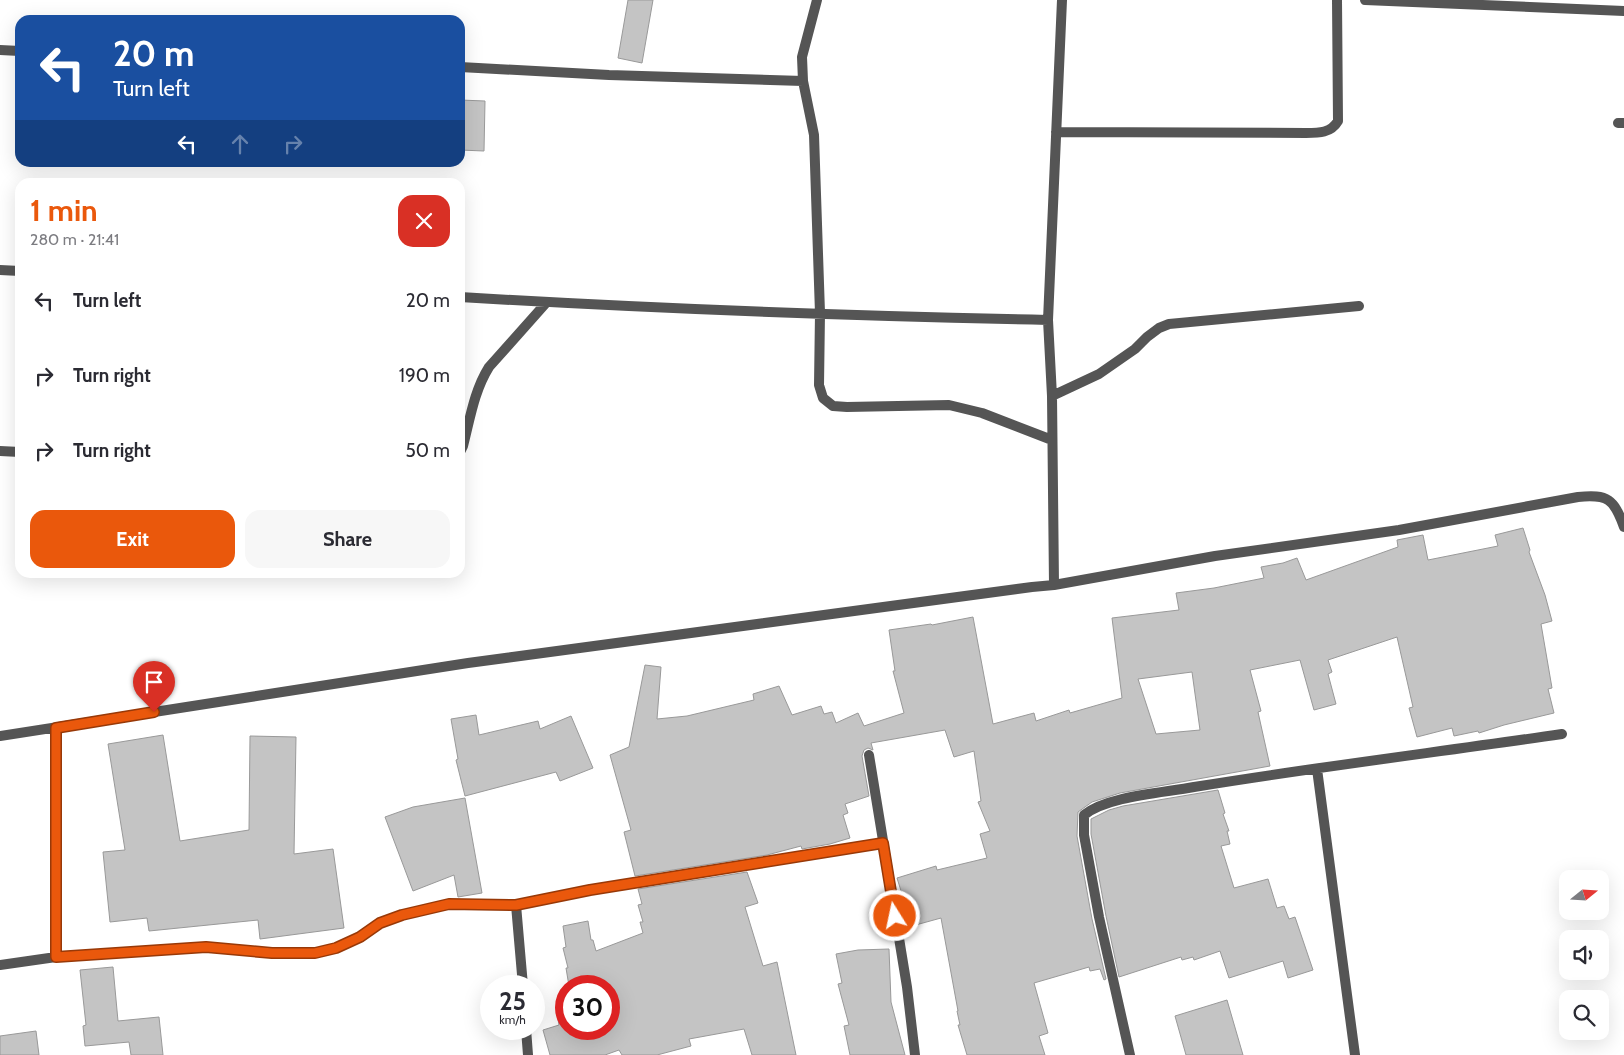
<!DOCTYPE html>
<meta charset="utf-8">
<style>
:root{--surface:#fff;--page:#f7f7f7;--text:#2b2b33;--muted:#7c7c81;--accent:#ea580c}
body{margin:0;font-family:Cabin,sans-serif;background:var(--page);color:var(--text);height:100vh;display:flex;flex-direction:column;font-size:19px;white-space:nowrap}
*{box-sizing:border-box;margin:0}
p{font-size:16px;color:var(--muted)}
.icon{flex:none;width:28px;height:28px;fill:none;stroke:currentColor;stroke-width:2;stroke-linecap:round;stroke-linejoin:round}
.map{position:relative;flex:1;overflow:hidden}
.details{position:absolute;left:15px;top:178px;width:450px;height:400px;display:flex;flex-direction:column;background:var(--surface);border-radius:15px;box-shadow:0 5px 20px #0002}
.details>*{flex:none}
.hud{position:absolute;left:15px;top:15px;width:450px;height:152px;border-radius:15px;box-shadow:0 5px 20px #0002;background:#1a4fa0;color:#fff;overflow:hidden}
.needle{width:32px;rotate:72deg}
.fabs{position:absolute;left:1559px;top:870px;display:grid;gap:10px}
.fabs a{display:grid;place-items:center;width:50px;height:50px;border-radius:10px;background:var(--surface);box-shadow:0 5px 20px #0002;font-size:25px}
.speed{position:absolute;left:480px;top:975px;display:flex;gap:10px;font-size:25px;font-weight:700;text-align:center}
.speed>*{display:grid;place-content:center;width:65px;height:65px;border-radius:50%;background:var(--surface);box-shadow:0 5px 20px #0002;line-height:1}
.speed small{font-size:12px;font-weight:400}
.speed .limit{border:8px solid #d22;background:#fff;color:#111}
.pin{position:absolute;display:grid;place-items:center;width:42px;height:42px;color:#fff;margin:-51px -21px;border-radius:50% 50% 50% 0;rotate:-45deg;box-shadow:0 0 5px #0007}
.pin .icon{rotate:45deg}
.me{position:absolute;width:55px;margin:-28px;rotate:350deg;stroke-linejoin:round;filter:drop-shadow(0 0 4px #0008)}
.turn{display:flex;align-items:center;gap:18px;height:105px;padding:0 15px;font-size:22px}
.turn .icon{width:65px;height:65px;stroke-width:2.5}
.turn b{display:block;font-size:35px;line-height:42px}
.lanes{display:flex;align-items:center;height:48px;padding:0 15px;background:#0003;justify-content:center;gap:25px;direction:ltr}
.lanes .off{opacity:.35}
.round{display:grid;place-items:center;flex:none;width:52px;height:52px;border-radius:15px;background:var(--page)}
.headline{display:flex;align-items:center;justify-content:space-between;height:85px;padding:0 15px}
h1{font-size:30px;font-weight:700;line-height:38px;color:var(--accent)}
.button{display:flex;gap:10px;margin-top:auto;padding:10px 15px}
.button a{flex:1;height:58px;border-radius:15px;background:var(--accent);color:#fff;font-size:20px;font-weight:700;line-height:58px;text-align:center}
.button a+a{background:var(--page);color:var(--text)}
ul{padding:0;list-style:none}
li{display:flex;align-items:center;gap:15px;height:75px;padding:0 15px}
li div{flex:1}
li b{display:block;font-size:19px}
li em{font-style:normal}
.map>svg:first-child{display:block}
.building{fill:#c4c4c4;stroke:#999;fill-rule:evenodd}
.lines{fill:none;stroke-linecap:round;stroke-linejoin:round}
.minor{stroke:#555;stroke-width:10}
.route-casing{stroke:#983908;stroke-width:12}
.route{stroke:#ea580c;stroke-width:9}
</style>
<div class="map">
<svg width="1624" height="1055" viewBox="0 0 1624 1055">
<rect width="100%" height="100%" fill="#fff"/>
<path class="building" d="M 628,0 L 653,0 L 642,63 L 618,58 Z
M 460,100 L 485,101 L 484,151 L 460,150 Z
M 1523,528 L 1530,550 L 1529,552 L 1545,595 L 1552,621 L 1541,624 L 1552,688 L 1548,689 L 1554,713 L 1504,725 L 1479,733 L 1478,731 L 1454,736 L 1452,728 L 1417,737 L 1409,708 L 1413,707 L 1397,637 L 1328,660 L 1332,672 L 1328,674 L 1336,704 L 1314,710 L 1300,660 L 1250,670 L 1261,711 L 1258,712 L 1270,766 L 1120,793 L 1092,802 L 1078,812 L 1077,836 L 1092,919 L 1106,979 L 1104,980 L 1100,969 L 1090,971 L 1089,967 L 1034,983 L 1048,1033 L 1039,1036 L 1045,1055 L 967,1055 L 958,1025 L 960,1025 L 957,1011 L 958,1011 L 941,918 L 912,926 L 897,878 L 936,866 L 937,870 L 987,858 L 980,834 L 990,831 L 978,802 L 981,801 L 974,751 L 954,757 L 945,730 L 871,743 L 873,750 L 868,748 L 864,750 L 862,756 L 869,796 L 845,804 L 848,813 L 843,815 L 850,838 L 830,844 L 802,849 L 801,846 L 767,855 L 635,876 L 624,832 L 631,830 L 610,755 L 629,747 L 645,665 L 661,667 L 657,719 L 687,716 L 754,700 L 753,694 L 779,686 L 792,715 L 821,706 L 824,714 L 832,712 L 836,723 L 858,713 L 864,726 L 904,713 L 893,671 L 895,671 L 889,630 L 931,624 L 932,625 L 973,617 L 993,724 L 1034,713 L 1036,721 L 1069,710 L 1070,713 L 1122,698 L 1112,618 L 1179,610 L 1176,593 L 1214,588 L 1264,578 L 1261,567 L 1283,563 L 1297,558 L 1306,580 L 1398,547 L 1397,540 L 1423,535 L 1428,560 L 1498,546 L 1495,535 ZM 1192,672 L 1200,730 L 1156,734 L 1138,679 Z
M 476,715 L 479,735 L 538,721 L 540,729 L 571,716 L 593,768 L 560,781 L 556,772 L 465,796 L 456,760 L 458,759 L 451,719 Z
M 163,735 L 180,841 L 249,830 L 250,736 L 296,737 L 294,854 L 333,849 L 344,928 L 260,939 L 258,920 L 149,931 L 147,918 L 110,922 L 103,852 L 125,850 L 108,744 Z
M 1218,790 L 1225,813 L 1223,814 L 1229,831 L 1227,831 L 1230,844 L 1221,846 L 1234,888 L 1268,879 L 1277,908 L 1284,906 L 1289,919 L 1295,917 L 1313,970 L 1288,978 L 1283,961 L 1229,978 L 1220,951 L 1194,960 L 1193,957 L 1182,960 L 1181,957 L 1119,977 L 1106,916 L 1091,834 L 1091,819 L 1109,810 L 1123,806 Z
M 465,798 L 482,893 L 458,897 L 454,875 L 413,891 L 385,817 L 413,807 Z
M 747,872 L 758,903 L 745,907 L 763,966 L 777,962 L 796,1055 L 752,1055 L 744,1029 L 689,1039 L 691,1046 L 657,1055 L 622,1055 L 619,1050 L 605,1055 L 550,1055 L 543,1030 L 559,1025 L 556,1008 L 566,1006 L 566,1029 L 609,1029 L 609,986 L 569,986 L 566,968 L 568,968 L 563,948 L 566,947 L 563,926 L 588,921 L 591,940 L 593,940 L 596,951 L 643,933 L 640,922 L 643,922 L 638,905 L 642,904 L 638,889 Z
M 889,949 L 891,1002 L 905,1055 L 850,1055 L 844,1026 L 849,1025 L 838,984 L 842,983 L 836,954 L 858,950 Z
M 113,967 L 118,1021 L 159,1017 L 163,1055 L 131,1055 L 129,1042 L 85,1046 L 83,1026 L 86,1025 L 80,970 Z
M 1227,1000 L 1243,1055 L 1186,1055 L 1175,1016 Z
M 36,1031 L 39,1055 L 0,1055 L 0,1036 Z"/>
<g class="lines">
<path class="minor" d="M 817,0 L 802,57 L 803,81 L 814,135 L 820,313 L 819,385 L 823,398 L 833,406 L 847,407 L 949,405 L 982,413 L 1052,440
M 1365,0 L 1624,11
M 0,50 L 20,51
M 460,67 L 609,75 L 803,81
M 1618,123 L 1624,123
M 1056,132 L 1306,133 C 1319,133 1331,133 1338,121 L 1337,0
M 0,270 L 20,271
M 460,297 C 656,309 852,316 1048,320 L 1052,396 L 1054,585
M 1048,320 L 1062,0
M 1052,396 L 1099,374 L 1135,349 L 1147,337 L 1159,328 L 1169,324 L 1359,306
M 0,451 L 20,452
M 460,452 L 463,446 C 470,419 474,391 489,367 L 546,303
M 0,736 L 468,663 L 1032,587 L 1054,585 L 1215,556 L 1399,530 L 1578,497 C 1608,494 1614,499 1624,527
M 869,755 L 907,987 L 915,1055
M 1317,769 L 1355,1055
M 516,905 L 523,986
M 56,957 L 56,728
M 0,965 L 56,957 L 206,947 L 272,953 L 315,953 L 336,948 L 360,937 L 380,923 L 402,915 L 449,904 L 516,905 L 590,890 L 883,843
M 526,1029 L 528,1055
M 1130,1055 L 1099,917 L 1084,835 L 1084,815 C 1108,796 1163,793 1194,787 C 1316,767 1439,752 1562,734"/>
</g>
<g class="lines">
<g class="route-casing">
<path id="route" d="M 154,712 L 56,728 L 56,957 L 206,947 L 272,953 L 315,953 L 336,948 L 360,937 L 380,923 L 402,915 L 449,904 L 516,905 L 590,890 L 883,843 L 895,916"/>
</g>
<use href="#route" class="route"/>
</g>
</svg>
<div class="fabs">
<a><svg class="needle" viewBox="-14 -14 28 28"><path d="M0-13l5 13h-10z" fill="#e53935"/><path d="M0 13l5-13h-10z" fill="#7c7c81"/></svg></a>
<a><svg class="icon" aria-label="sound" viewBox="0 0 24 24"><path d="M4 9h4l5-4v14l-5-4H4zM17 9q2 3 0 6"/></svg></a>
<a><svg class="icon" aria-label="search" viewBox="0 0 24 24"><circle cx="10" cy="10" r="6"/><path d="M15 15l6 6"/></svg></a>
</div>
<div class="speed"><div>25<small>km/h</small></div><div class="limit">30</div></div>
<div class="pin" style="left:154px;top:712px;background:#d93025"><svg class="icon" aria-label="arrive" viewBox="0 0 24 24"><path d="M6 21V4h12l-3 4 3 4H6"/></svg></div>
<svg class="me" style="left:895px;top:916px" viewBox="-20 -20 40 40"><circle r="17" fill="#ea580c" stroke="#fff" stroke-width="3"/><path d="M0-11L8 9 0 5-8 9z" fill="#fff"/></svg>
<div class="hud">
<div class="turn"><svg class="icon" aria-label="left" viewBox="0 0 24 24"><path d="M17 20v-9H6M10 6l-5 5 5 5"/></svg><div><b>20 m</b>Turn left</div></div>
<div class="lanes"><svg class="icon" aria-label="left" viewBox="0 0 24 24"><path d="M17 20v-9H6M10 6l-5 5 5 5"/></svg><svg class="icon off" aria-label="ahead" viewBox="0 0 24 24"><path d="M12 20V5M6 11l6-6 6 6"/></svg><svg class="icon off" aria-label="right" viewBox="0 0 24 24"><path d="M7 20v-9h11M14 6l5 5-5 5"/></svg></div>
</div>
<section class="details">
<div class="headline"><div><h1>1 min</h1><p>280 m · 21:41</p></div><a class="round" style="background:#d93025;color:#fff"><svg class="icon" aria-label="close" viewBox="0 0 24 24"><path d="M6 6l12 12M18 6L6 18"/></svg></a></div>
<ul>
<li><svg class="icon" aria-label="left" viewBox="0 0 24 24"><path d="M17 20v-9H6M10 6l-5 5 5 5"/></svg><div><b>Turn left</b></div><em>20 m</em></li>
<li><svg class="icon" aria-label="right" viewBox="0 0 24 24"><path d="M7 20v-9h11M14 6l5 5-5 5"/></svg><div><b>Turn right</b></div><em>190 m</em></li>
<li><svg class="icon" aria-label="right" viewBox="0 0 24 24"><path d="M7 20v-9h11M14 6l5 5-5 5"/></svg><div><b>Turn right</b></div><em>50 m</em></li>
</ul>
<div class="button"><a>Exit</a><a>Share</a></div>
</section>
</div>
